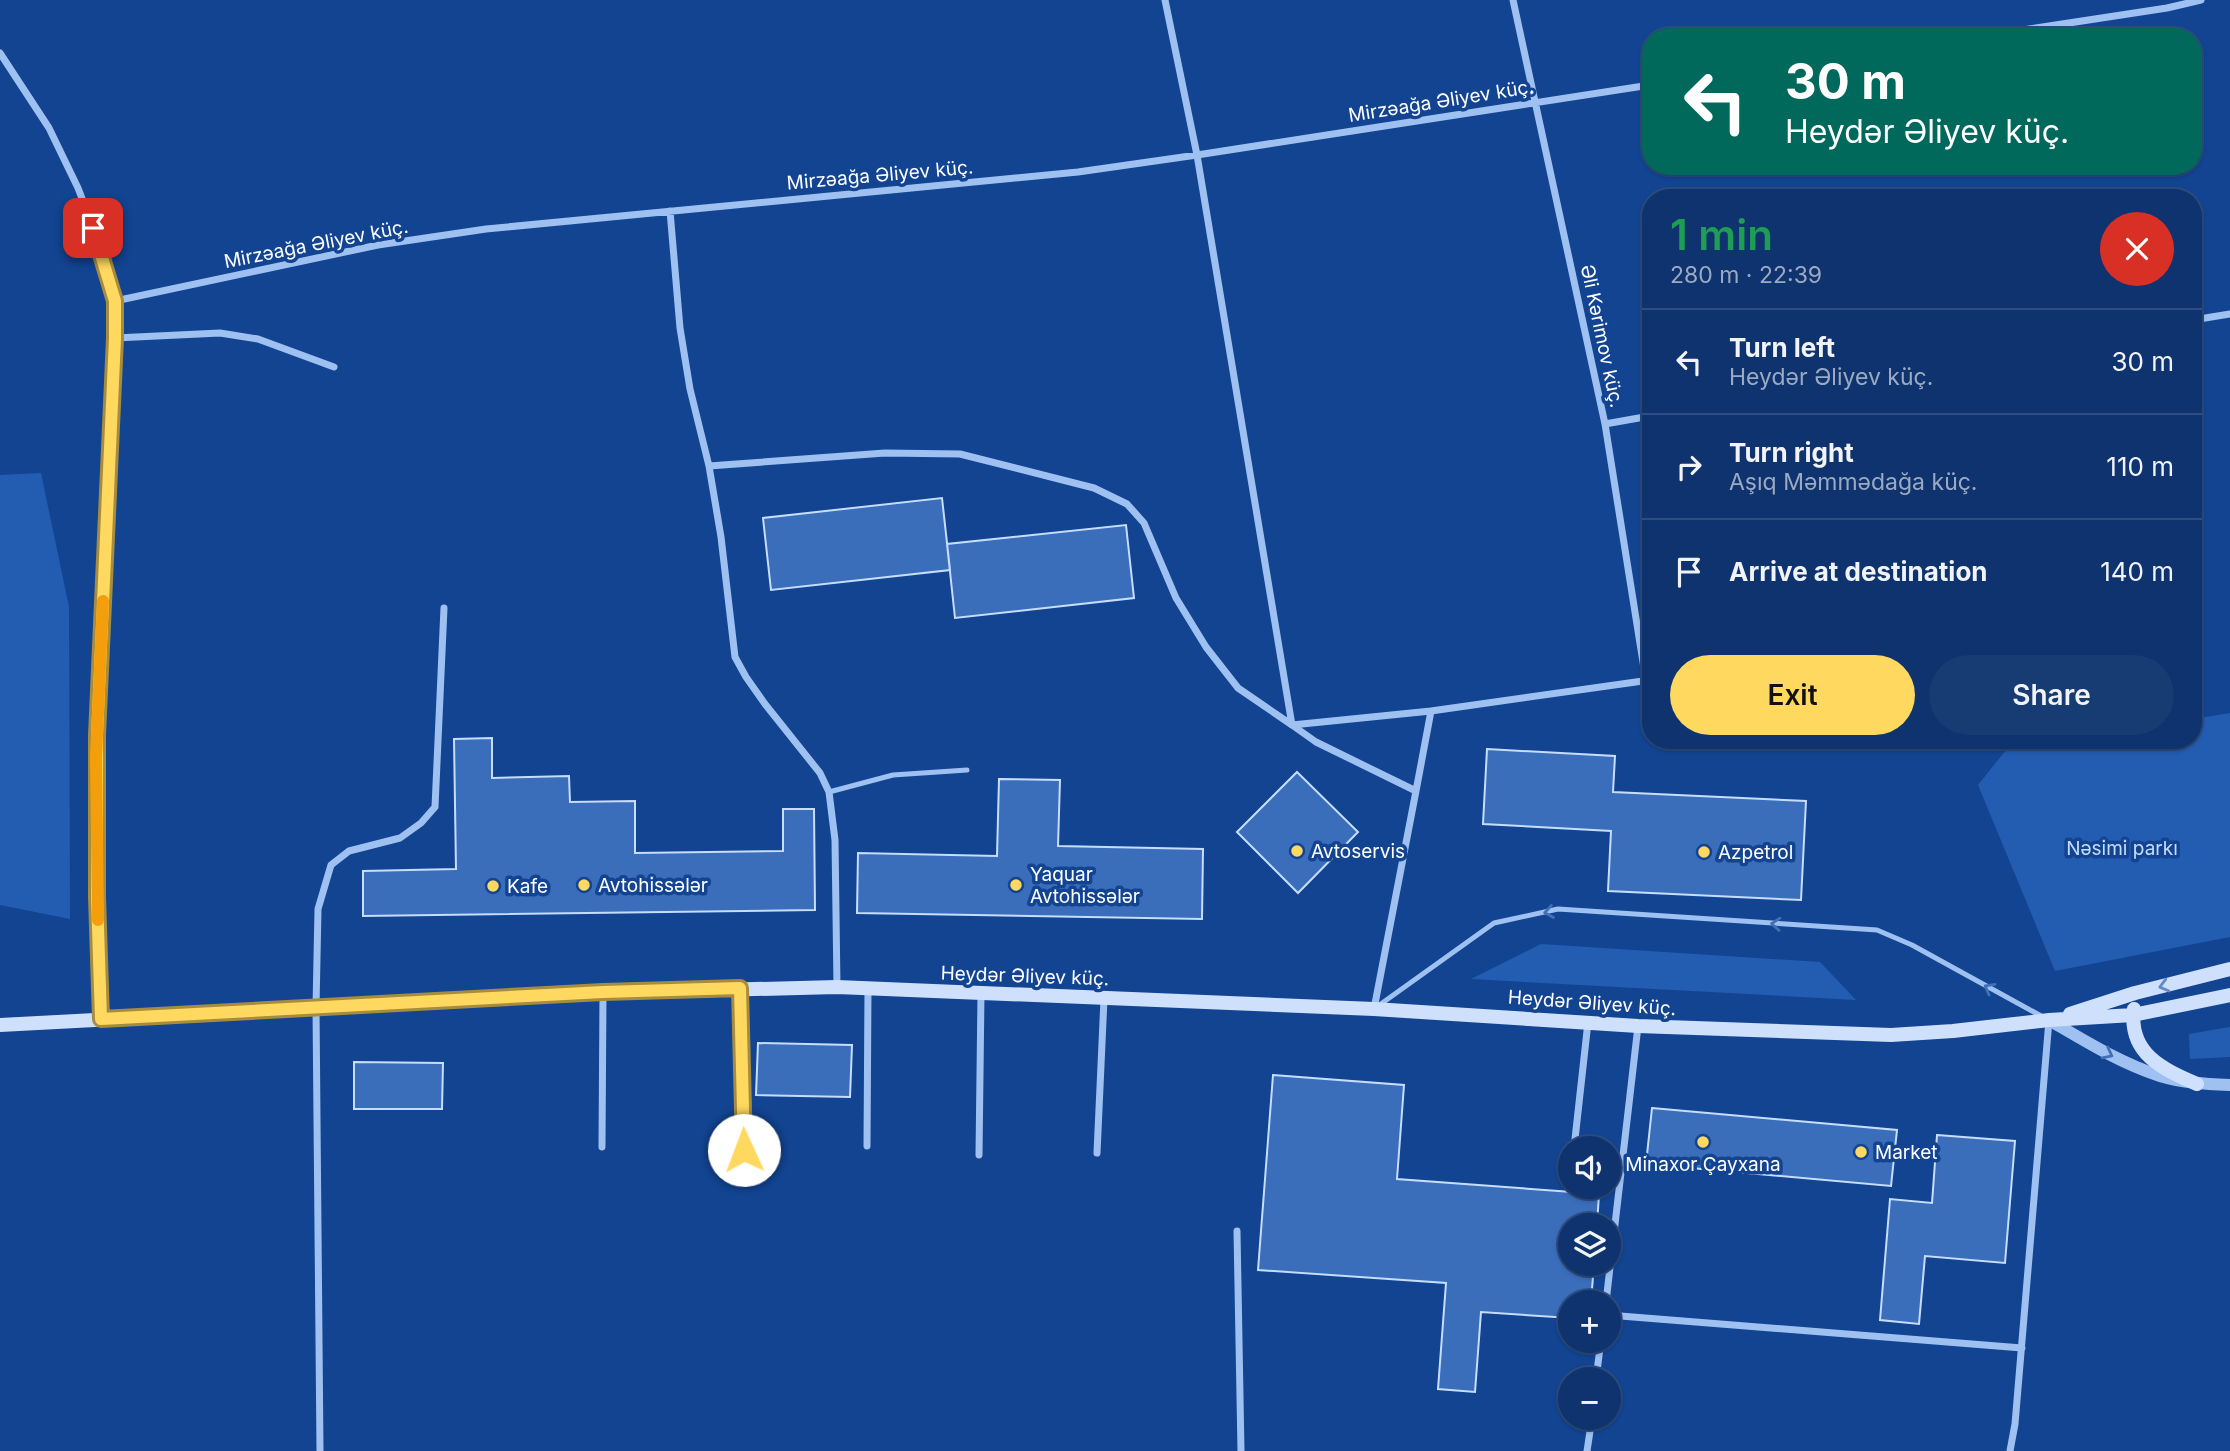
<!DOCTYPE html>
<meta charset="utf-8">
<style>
:root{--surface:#0e336e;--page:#173b73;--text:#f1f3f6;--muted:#9baac2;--line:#2e4e81;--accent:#ffd860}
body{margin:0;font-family:Inter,sans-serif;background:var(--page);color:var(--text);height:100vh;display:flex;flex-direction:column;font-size:26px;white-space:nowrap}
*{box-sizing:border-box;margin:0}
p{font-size:23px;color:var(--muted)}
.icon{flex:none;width:38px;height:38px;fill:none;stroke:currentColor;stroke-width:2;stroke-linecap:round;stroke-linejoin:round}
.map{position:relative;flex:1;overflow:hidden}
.side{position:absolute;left:1642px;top:189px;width:560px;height:560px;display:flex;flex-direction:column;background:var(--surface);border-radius:28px;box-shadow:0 2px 5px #0004,0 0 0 2px var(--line)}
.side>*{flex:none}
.guide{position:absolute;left:1642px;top:28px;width:560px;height:147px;border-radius:28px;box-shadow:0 2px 5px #0004,0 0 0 2px var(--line);background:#00695c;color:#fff;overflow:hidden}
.controls{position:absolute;left:1558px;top:1136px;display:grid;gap:14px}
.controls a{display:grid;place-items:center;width:63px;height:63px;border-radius:50%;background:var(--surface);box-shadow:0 2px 5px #0004,0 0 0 2px var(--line);font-size:35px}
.pin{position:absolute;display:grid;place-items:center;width:60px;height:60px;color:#fff;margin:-30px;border-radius:14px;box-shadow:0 4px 10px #0006}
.me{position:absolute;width:77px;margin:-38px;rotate:358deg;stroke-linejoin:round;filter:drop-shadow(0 0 5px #0008)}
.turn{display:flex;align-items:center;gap:24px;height:147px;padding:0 28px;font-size:32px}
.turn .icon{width:91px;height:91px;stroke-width:2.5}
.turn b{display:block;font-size:49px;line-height:60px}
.round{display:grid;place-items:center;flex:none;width:74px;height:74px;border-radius:37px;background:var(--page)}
.summary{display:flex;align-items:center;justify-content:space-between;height:119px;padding:0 28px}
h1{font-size:42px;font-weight:600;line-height:52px;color:#1e9e55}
.action{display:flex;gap:14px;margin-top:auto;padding:14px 28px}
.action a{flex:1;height:80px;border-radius:42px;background:var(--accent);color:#111;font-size:28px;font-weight:600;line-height:80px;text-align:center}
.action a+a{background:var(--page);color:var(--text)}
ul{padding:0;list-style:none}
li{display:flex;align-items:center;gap:21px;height:105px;padding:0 28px;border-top:2px solid var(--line)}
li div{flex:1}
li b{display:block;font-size:26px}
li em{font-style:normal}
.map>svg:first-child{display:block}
.green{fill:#235db2}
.building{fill:#3a6ebb;stroke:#c6ddfd;stroke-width:2}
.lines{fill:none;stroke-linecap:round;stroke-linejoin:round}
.service{stroke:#9fc1f2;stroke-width:5}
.minor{stroke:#9fc1f2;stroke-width:7}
.tertiary{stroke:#9fc1f2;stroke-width:12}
.secondary{stroke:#cee0fc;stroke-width:14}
.oneway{stroke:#4370b4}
.oneway2{stroke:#678ac2}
.route-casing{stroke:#a68c3e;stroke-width:18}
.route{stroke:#ffd860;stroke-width:12}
.slow{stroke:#f59e0b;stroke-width:12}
.poi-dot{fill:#ffd860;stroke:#124492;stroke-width:2.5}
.labels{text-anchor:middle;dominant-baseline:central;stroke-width:7;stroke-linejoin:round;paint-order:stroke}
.street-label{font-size:19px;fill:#fff;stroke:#124492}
.park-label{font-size:19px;fill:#c6ddfd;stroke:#124492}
.poi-label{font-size:19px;fill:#fff;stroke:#124492;text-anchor:start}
</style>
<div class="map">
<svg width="2230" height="1451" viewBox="0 0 2230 1451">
<rect width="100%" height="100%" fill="#124492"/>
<path class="green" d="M 41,473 L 69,607 L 70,919 L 0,905 L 0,475 Z
M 2230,713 L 2230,937 L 2055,971 L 1978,785 L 2006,750 L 2066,740 L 2193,740 L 2193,719 Z
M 1541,944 L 1820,962 L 1856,1000 L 1471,979 Z
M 2230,1027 L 2230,1057 L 2190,1059 L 2189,1034 Z"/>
<path class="building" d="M 942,498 L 950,570 L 771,590 L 763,518 Z
M 1126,525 L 1134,598 L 955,618 L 947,544 Z
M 492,738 L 492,778 L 569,776 L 570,802 L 635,801 L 635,853 L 783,851 L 783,809 L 814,809 L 815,910 L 363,916 L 363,871 L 456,869 L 454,739 Z
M 1487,749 L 1615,756 L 1613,792 L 1806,801 L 1801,900 L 1608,891 L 1611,831 L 1483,824 Z
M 1297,772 L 1358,832 L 1298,893 L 1237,832 Z
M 999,779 L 1060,780 L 1058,846 L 1203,849 L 1202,919 L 857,913 L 858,853 L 997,856 Z
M 758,1043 L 852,1045 L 850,1097 L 756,1095 Z
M 354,1062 L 443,1063 L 442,1109 L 354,1109 Z
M 1273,1075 L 1404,1085 L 1397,1179 L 1599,1194 L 1597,1225 L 1570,1225 L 1570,1264 L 1594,1264 L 1591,1302 L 1570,1302 L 1570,1318 L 1481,1312 L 1475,1392 L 1438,1389 L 1446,1283 L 1258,1270 Z
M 1652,1108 L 1897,1130 L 1891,1186 L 1646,1164 Z
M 1937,1135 L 2015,1141 L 2005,1263 L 1925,1256 L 1919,1324 L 1880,1320 L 1890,1199 L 1932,1203 Z"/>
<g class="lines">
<path class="service" d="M 829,792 L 893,775 L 967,770
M 1378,1006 L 1494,923 L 1558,909 L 1877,930 L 1912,945 L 2043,1017"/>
<path class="minor" d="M 1165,0 L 1197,155 L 1292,725 L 1316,742 L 1416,791 L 1374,1009
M 1513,0 L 1605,424 L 1646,681
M 1977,37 L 2167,8 L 2201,0
M 0,53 L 49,128 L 78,188 L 101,248 L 115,301 L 115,338 L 97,735 L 97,897 L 101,1019
M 670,211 L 680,328 L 690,389 L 709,466 L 721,537 L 735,657 L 746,677 L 765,704 L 820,773 L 829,792 L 835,840 L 837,987
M 115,301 L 378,245 L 486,229 L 1078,172 L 1197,155 L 1650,85
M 2193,320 L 2230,314
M 115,338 L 220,333 L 258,339 L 334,367
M 1605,424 L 1650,416
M 709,466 L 885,453 L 960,454 L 1094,488 L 1127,504 L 1144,523 L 1176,598 L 1206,647 L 1238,688 L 1292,725 L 1431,711 L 1650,680
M 1416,791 L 1431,711
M 740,989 L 744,1150
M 867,1146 L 868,989
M 602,1147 L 603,993
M 1574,1148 L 1588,1022
M 1097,1153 L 1104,999
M 979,1155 L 981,993
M 1237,1231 L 1241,1451
M 1606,1302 L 1638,1026
M 1608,1315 L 2022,1348
M 1596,1379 L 1601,1340
M 320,1451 L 316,1007 L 318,909 L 331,865 L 349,851 L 400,838 L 421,823 L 435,807 L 444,608
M 1587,1451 L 1592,1418
M 2010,1451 L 2015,1424 L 2049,1020"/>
<path class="tertiary" d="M 2049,1020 C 2085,1041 2120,1063 2160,1076 C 2183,1083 2207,1084 2230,1085"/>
<path class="secondary" d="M 2134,1009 C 2128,1053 2162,1069 2197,1084
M 2070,1014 L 2135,993 L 2230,969
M 0,1025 L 603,993 L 837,987 L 1374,1009 L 1638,1026 L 1891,1035 L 1953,1031 L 2049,1020 L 2133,1015 L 2230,995"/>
</g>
<defs><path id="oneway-chevron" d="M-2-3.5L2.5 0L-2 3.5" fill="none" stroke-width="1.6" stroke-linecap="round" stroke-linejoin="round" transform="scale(1.75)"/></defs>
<g class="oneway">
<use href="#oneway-chevron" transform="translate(1549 912) rotate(170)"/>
<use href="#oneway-chevron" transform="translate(1776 924) rotate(-176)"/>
<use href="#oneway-chevron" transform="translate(1989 988) rotate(-151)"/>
<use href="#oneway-chevron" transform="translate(2108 1054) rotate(27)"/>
</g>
<use class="oneway2" href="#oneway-chevron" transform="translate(2164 986) rotate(165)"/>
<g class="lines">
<g class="route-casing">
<path id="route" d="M 93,228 L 115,301 L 115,338 L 97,735 L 97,897 L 101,1019 L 603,992 L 740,988 L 744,1150"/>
</g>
<use href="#route" class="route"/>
<path class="slow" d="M 98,920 L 96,757 L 103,601"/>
</g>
<g class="poi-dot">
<circle cx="1297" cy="851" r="7"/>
<circle cx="1704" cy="852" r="7"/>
<circle cx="584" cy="885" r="7"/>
<circle cx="1016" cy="885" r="7"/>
<circle cx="493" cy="886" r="7"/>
<circle cx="1703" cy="1142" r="7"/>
<circle cx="1861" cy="1152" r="7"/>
</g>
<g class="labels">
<g class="street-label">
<text transform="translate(1441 101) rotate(-9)">Mirzəağa Əliyev küç.</text>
<text transform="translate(880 175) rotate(-5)">Mirzəağa Əliyev küç.</text>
<text transform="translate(316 244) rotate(-11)">Mirzəağa Əliyev küç.</text>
<text transform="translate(1602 336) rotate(78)">Əli Kərimov küç.</text>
<text transform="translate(1025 976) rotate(2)">Heydər Əliyev küç.</text>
<text transform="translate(1592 1003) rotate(4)">Heydər Əliyev küç.</text>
</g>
<g class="park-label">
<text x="2122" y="848">Nəsimi parkı</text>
</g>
<g class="poi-label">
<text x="1311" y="851">Avtoservis</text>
<text x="1718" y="852">Azpetrol</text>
<text x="1030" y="874">Yaquar<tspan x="1030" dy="22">Avtohissələr</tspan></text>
<text x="598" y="885">Avtohissələr</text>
<text x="507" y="886">Kafe</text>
<text x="1875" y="1152">Market</text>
<text x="1703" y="1164" text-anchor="middle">Minaxor Çayxana</text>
</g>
</g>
</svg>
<div class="controls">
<a><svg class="icon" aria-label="sound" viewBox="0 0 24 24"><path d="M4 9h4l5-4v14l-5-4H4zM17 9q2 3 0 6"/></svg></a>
<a><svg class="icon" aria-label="layers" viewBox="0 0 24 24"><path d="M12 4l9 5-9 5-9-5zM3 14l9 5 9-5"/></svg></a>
<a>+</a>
<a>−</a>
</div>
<div class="pin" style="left:93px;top:228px;background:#d93025"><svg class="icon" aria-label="arrive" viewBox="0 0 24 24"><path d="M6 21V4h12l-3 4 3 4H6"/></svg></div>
<svg class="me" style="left:744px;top:1150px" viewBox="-20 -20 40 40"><circle r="19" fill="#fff"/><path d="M0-13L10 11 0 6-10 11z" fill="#ffd860"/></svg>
<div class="guide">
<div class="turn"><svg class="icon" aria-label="left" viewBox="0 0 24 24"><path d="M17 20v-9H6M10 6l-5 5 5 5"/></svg><div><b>30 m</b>Heydər Əliyev küç.</div></div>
</div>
<section class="side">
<div class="summary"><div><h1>1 min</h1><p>280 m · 22:39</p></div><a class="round" style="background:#d93025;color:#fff"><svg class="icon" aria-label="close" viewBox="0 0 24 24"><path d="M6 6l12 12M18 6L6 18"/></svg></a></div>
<ul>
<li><svg class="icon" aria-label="left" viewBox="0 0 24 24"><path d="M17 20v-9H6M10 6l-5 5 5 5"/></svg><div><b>Turn left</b><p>Heydər Əliyev küç.</p></div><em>30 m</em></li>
<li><svg class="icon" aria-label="right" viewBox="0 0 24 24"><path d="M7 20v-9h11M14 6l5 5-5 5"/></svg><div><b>Turn right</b><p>Aşıq Məmmədağa küç.</p></div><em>110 m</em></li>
<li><svg class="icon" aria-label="arrive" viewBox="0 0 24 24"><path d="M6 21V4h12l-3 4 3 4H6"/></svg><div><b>Arrive at destination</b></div><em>140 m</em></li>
</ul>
<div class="action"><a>Exit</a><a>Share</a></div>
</section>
</div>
